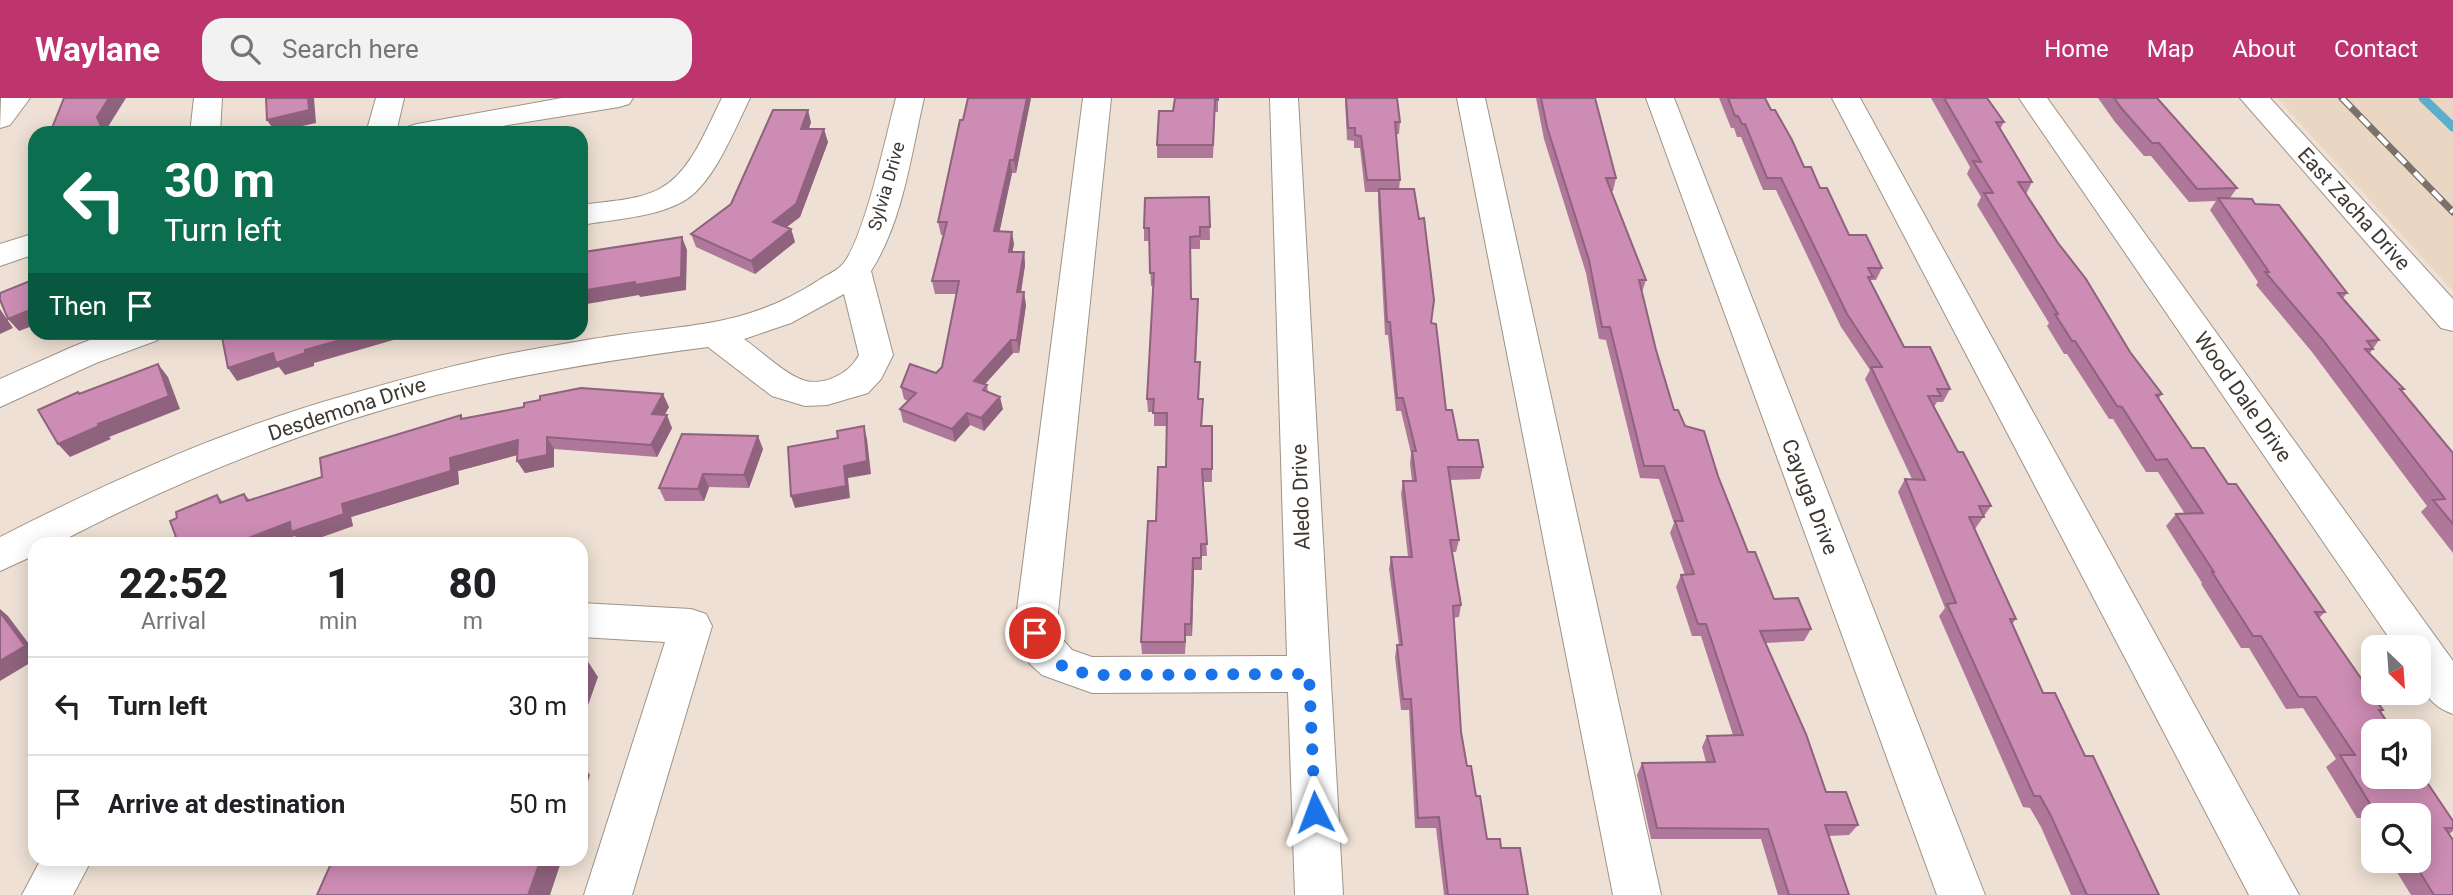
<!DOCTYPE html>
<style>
:root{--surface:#fff;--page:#f2f2f2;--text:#202124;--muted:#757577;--line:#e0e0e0;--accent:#be346f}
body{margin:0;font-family:Roboto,sans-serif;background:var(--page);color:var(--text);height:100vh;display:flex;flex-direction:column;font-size:26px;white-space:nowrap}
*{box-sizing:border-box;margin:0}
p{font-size:23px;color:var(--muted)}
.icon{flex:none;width:38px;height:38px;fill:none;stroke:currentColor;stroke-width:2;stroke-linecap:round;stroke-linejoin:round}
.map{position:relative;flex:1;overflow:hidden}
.sheet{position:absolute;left:28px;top:439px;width:560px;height:329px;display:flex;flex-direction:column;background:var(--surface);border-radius:21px;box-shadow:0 4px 18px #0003}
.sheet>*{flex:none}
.top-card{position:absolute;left:28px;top:28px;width:560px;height:214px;border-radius:21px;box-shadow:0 4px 18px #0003;background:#0b6e4f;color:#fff;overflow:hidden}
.needle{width:46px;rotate:155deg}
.buttons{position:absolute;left:2361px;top:537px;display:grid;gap:14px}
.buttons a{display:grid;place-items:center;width:70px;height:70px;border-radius:14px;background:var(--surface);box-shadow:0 4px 18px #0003;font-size:35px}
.pin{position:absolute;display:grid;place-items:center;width:60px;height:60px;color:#fff;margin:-30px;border:4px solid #fff;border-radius:50%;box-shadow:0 2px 7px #0007}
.me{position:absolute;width:77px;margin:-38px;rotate:357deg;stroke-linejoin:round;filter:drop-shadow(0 0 5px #0008)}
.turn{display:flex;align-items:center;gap:24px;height:147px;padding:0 21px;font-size:32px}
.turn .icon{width:91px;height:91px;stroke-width:2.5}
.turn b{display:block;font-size:49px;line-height:60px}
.then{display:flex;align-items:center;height:66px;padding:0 21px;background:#0003;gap:14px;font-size:26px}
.eta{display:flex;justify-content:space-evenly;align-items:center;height:119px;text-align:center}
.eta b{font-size:42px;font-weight:800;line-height:49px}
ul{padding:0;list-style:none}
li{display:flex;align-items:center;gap:21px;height:98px;padding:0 21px;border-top:2px solid var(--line)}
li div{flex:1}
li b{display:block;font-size:26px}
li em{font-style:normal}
header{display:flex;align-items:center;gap:42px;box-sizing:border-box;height:98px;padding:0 35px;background:var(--accent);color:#fff}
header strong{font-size:33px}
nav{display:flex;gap:38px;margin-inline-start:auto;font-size:24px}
.search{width:490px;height:63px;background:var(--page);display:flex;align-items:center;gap:18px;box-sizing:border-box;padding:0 24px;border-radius:21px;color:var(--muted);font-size:26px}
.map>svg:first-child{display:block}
.built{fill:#e9d6c3}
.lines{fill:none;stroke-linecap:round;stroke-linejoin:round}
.stream{stroke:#5bafcd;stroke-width:9}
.minor-casing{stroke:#9f9387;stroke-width:2}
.minor{fill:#fff;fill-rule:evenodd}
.rail-casing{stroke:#7a726a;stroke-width:7}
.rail{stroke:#fff;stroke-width:4.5;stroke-dasharray:13;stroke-linecap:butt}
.wall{fill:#af789a}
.shaded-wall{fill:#8f627d}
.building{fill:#cc8cb3;stroke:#8f627d;stroke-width:2}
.route{stroke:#1a73e8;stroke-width:12;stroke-dasharray:0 21.6}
.labels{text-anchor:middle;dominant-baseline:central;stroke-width:6;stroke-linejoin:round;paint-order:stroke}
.far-street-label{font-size:18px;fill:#3e3833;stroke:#fff}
.street-label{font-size:21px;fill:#3e3833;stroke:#fff}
</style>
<header>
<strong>Waylane</strong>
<div class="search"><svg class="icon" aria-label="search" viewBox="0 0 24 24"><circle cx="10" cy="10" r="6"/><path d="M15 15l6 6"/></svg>Search here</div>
<nav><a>Home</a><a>Map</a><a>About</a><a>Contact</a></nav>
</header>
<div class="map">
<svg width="2453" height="797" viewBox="0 0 2453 797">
<rect width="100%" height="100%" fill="#eee0d4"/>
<path class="built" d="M 2277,0 L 2453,0 L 2453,193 Z"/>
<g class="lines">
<path class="stream" d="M 2423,0 L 2453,29"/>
<g class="minor-casing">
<path id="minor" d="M 1,0 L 30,0 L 10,27 L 0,30 Z
M 194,0 L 222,0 L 220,35 L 190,35 Z
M 376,0 L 404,0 L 396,35 L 366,35 Z
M 562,0 L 633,0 L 629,6 L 619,9 L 459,35 L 402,35 L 407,29 L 417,26 Z
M 722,0 L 750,0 C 735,30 713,88 682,104 C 652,120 614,121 581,127 L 581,107 C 607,103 638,103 661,90 C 691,74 707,29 722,0 Z
M 896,0 L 924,0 C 911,57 903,123 871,173 L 893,257 L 881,281 L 868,295 L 827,307 L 805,308 L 772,298 L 708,249 C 617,261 526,275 436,297 C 304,331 176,383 56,446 L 35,446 L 35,457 L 0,473 L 0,439 C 112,382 226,331 347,297 C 407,280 468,263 529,252 C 559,247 589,241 619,237 C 697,226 750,227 819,182 C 826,177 835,174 841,168 C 863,147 887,34 896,0 ZM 844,196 L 859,257 C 849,277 819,291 798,280 C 779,271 761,253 744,241 L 791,225 Z
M 1083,0 L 1111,0 L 1056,534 L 1072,552 L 1092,559 L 1287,558 L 1270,0 L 1298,0 L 1343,797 L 1295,797 L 1288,594 L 1092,595 L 1042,577 L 1030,566 L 1014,535 Z
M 1457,0 L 1485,0 L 1661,797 L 1613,797 Z
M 1646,0 L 1674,0 L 1985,797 L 1937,797 Z
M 1832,0 L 1860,0 L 2299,797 L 2249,797 Z
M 2019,0 L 2047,0 L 2453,563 L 2453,616 C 2420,604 2418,580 2418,550 L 2396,550 Z
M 2240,0 L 2270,0 L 2453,201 L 2453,233 L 2441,230 Z
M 35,135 L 35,156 L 0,168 L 0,146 Z
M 110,234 L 163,234 L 158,242 L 96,265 L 0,309 L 0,281 L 72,249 Z
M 581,505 L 691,511 L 706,516 L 712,528 L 632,797 L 584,797 L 665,544 L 581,539 Z
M 41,761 L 92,761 L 73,797 L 22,797 Z"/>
</g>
<use href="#minor" class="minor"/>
<g class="rail-casing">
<path id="rail" d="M 2342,0 L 2453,114"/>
</g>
<use href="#rail" class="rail"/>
</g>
<path class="wall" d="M 968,0 L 1031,0 L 1016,75 L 1012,75 L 999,133 L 1014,146 L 1012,154 L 1024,154 L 1025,167 L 1021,194 L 1026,207 L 1019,255 L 1013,255 L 985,286 L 987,287 L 988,294 L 1003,311 L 984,333 L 970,327 L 955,344 L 903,324 L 900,311 L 908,303 L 904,301 L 901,289 L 936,275 L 942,269 L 956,196 L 935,196 L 932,183 L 944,137 L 941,137 L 938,124 Z
M 1218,0 L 1218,14 L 1215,14 L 1213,60 L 1157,60 L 1157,47 L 1173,13 Z
M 1345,0 L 1397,0 L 1400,24 L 1399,36 L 1396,36 L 1400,82 L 1399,91 L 1431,225 L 1446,312 L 1458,342 L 1483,369 L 1480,381 L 1450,382 L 1459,442 L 1456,454 L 1452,454 L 1461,507 L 1459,519 L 1453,520 L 1461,634 L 1467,668 L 1476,698 L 1487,741 L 1501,750 L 1528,797 L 1444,797 L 1436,730 L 1415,730 L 1409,612 L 1401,612 L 1395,559 L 1397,547 L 1399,547 L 1389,471 L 1391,459 L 1408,459 L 1401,396 L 1403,383 L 1412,383 L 1410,366 L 1411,355 L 1401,313 L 1396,313 L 1388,237 L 1385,237 L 1378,104 L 1378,94 L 1365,94 L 1360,50 L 1354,50 L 1354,43 L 1347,42 Z
M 1536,0 L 1595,0 L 1616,80 L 1613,93 L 1611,93 L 1646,182 L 1642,194 L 1656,252 L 1674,312 L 1718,378 L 1748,454 L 1774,501 L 1811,531 L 1804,543 L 1766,545 L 1826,694 L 1858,727 L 1849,737 L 1829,738 L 1849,797 L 1778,797 L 1761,741 L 1651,741 L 1637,677 L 1642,665 L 1706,664 L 1702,649 L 1707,638 L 1733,637 L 1701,538 L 1692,538 L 1676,489 L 1681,477 L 1685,477 L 1670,435 L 1674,425 L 1659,381 L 1640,380 L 1606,242 L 1599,241 L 1586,175 L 1544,41 Z
M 1719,0 L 1765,0 L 1804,69 L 1820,90 L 1849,137 L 1882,170 L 1876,182 L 1871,182 L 1870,184 L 1904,249 L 1950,291 L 1943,304 L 1937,304 L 1934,309 L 1958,354 L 1991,408 L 1975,431 L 2016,521 L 2012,526 L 2043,595 L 2085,658 L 2159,797 L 2071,797 L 2041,729 L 2030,710 L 2023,709 L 1939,518 L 1945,510 L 1898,394 L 1905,381 L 1912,381 L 1865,281 L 1870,272 L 1841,229 L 1776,92 L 1763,92 L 1741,39 L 1737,39 L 1734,30 L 1731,30 Z
M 1931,0 L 1987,0 L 2004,24 L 2000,31 L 2032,84 L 2026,96 L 2130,254 L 2162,296 L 2159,300 L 2192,350 L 2228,386 L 2325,514 L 2319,520 L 2383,612 L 2381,614 L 2453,723 L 2453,733 L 2449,736 L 2453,797 L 2411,797 L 2390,763 L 2418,763 L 2418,718 L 2373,718 L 2373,735 L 2364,720 L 2357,720 L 2326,669 L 2336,661 L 2303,610 L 2286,611 L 2249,550 L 2241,550 L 2201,486 L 2202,485 L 2166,428 L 2176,416 L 2185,416 L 2158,374 L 2146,374 L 2113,321 L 2109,321 L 2067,256 L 2064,256 L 2047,228 L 2049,225 L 1977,107 L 1981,99 L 1967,76 L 1970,69 Z
M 2098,0 L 2157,0 L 2237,90 L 2230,100 L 2255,106 L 2347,195 L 2343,200 L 2379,242 L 2370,255 L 2404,291 L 2402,293 L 2453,355 L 2453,455 L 2421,414 L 2427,408 L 2312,254 L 2256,187 L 2258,184 L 2210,112 L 2216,103 L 2189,104 L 2151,58 L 2144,58 L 2115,24 Z
M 811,24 L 809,31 L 828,44 L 800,119 L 787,129 L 791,131 L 795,144 L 755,176 L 696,149 L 691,136 L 731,106 Z
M 1209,99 L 1210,142 L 1200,142 L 1200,151 L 1190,151 L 1191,201 L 1198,213 L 1196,264 L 1200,264 L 1199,301 L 1203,301 L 1202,328 L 1212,328 L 1212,384 L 1203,384 L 1207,458 L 1202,458 L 1202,472 L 1194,472 L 1192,538 L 1186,538 L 1185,556 L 1142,556 L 1141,544 L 1156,423 L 1166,369 L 1166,328 L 1154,328 L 1154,314 L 1148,314 L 1147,301 L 1153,188 L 1151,188 L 1149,143 L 1144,143 L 1144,130 Z
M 669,309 L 664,317 L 672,330 L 657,359 L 554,351 L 554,369 L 525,375 L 517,363 L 517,357 L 458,373 L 459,386 L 351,419 L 353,428 L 302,446 L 295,438 L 176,439 L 177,420 L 217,397 L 223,404 L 244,396 L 250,402 L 322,379 L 461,317 L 463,321 Z
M 763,351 L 749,390 L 709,389 L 704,403 L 665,403 L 659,390 Z"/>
<path class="shaded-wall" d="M 109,0 L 126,0 L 106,32 L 107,35 L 104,35 L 97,19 Z
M 308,0 L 314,0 L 316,25 L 275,34 L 267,22 Z
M 1027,0 L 1031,0 L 1016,75 L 1014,62 Z
M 808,12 L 811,24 L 804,44 L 801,31 Z
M 824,31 L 828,44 L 800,119 L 777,136 L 773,124 Z
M 1010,62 L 1012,75 L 997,146 L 994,133 Z
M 35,84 L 35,92 L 30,86 Z
M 791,131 L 795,144 L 755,176 L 751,163 Z
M 1012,134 L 1014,146 L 1010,166 L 1009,154 Z
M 682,139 L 687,152 L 686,192 L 640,199 L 639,197 L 581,207 L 581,193 Z
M 1024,154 L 1025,167 L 1019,207 L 1017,194 Z
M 1024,194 L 1026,207 L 1019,255 L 1017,242 Z
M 35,210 L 35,227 L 19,233 L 8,221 Z
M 0,211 L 13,230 L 0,236 Z
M 368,234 L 421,234 L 314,265 L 314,268 L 285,277 L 279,269 L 237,283 L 228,270 L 273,255 L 305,252 Z
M 1011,242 L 1013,255 L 977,295 L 974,283 Z
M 158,266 L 168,279 L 180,311 L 109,339 L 111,341 L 70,359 L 58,346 L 98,326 Z
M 663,296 L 669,309 L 658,329 L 652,316 Z
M 1000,299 L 1003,311 L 984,333 L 981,320 Z
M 967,315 L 970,327 L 955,344 L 952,331 Z
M 667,317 L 672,330 L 657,359 L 651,347 Z
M 864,328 L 867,341 L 871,376 L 848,380 L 850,400 L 795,410 L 791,398 L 844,368 Z
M 758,338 L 763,351 L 749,390 L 744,377 Z
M 547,339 L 554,351 L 554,369 L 525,375 L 517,363 Z
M 518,342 L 525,355 L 458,373 L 459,386 L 351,419 L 353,428 L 302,446 L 295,438 L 275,446 L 233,446 L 290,424 L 342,406 L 450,360 Z
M 703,376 L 709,389 L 704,403 L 698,391 Z
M 1193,460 L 1194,472 L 1192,538 L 1191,526 Z
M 0,511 L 8,518 L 35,554 L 35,562 L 0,583 Z
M 585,559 L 598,579 L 581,627 L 581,569 Z
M 581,664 L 590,677 L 581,705 Z
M 541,761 L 562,761 L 550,797 L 528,797 Z"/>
<path class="building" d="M 64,0 L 109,0 L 97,19 L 104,35 L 50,35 Z
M 266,0 L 308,0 L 309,12 L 267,22 Z
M 968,0 L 1027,0 L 1014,62 L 1010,62 L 994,133 L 1012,134 L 1009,154 L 1024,154 L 1017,194 L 1024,194 L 1017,242 L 1011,242 L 974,283 L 987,287 L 983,292 L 1000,299 L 981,320 L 967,315 L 952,331 L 900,311 L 916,295 L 901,289 L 910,266 L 936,275 L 942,269 L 959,183 L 932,183 L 947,124 L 938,124 L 960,22 L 963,22 Z
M 1175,0 L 1218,0 L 1218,2 L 1215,2 L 1213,47 L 1157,47 L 1159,13 L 1173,13 Z
M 1346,0 L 1397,0 L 1400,24 L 1395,24 L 1400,82 L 1367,82 L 1361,38 L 1355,37 L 1355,30 L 1348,30 Z
M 1541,0 L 1595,0 L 1616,80 L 1606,80 L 1646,182 L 1639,182 L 1656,252 L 1674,312 L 1678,312 L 1685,328 L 1704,333 L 1718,378 L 1748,454 L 1755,454 L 1774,501 L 1798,500 L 1811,531 L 1760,533 L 1806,636 L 1826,694 L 1846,694 L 1858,727 L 1825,727 L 1849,797 L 1789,797 L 1768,731 L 1657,730 L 1642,665 L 1715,664 L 1707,638 L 1743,637 L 1706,526 L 1698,526 L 1681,477 L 1694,476 L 1675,423 L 1683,423 L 1664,368 L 1644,368 L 1610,229 L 1602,229 L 1589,162 L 1547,29 Z
M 1728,0 L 1765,0 L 1771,12 L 1775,12 L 1792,42 L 1804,69 L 1811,69 L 1820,90 L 1827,90 L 1849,137 L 1866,137 L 1882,170 L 1868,170 L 1873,179 L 1868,179 L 1904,249 L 1930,249 L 1950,291 L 1937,291 L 1941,298 L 1928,298 L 1958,354 L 1963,354 L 1991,408 L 1979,408 L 1984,419 L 1969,419 L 2016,521 L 2010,521 L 2043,595 L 2055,595 L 2085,658 L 2093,658 L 2159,797 L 2087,797 L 2051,718 L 2040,698 L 2034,698 L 1947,506 L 1956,505 L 1905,381 L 1925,382 L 1871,269 L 1882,269 L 1847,216 L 1781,80 L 1767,80 L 1745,26 L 1742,26 L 1738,18 L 1735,18 Z
M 1944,0 L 1987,0 L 2004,24 L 1996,24 L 2032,84 L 2018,84 L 2058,145 L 2086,181 L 2130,254 L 2162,296 L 2156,297 L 2192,350 L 2204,350 L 2228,386 L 2236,386 L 2325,514 L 2315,514 L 2383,612 L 2379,612 L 2394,634 L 2373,634 L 2373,679 L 2418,679 L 2418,671 L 2453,723 L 2453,730 L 2445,730 L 2453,742 L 2453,797 L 2434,797 L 2413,763 L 2418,763 L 2418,718 L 2384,718 L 2379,709 L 2372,709 L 2340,657 L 2355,657 L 2316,599 L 2299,599 L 2261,538 L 2253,538 L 2212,474 L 2214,474 L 2176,416 L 2203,415 L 2167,361 L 2156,362 L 2122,309 L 2117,308 L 2075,243 L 2072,243 L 2055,216 L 2058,216 L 1984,95 L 1993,95 L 1973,63 L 1981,64 Z
M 2114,0 L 2157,0 L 2237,90 L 2197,91 L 2159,45 L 2152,45 L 2122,11 Z
M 773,12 L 808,12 L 801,31 L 824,31 L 796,106 L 773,124 L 791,131 L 751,163 L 691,136 L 731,106 Z
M 35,74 L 35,84 L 30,86 Z
M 1379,91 L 1414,91 L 1419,121 L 1424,120 L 1434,202 L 1431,225 L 1436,226 L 1446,312 L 1452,312 L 1458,342 L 1478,342 L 1483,369 L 1448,369 L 1459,442 L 1450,442 L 1461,507 L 1453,508 L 1461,634 L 1467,668 L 1471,668 L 1476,698 L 1480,698 L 1487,741 L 1500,741 L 1501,750 L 1520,750 L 1528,797 L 1448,797 L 1439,719 L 1418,720 L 1411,601 L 1403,601 L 1397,547 L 1402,547 L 1391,459 L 1412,459 L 1403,383 L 1416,383 L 1412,353 L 1416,353 L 1403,300 L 1397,300 L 1390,224 L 1387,224 Z
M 1209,99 L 1210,129 L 1200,129 L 1200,138 L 1190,139 L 1191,201 L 1198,201 L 1195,264 L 1200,264 L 1198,301 L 1203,301 L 1201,328 L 1212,328 L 1212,371 L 1202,371 L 1207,446 L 1201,446 L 1201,460 L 1193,460 L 1191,526 L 1185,526 L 1185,544 L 1141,544 L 1148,423 L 1156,423 L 1158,369 L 1166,369 L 1167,315 L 1153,315 L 1154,301 L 1147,301 L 1154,175 L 1150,175 L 1149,130 L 1144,130 L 1145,100 Z
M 2218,100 L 2252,101 L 2255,106 L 2279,107 L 2347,195 L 2338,195 L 2379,242 L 2367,243 L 2373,251 L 2365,251 L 2404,291 L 2400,291 L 2453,355 L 2453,426 L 2433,402 L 2445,401 L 2322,241 L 2265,174 L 2269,174 Z
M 682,139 L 681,179 L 635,187 L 635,184 L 581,193 L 581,151 L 584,150 L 584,154 Z
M 35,181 L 35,210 L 8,221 L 0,202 L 0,195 Z
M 221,234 L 368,234 L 305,252 L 305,255 L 276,265 L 273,255 L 228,270 Z
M 158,266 L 169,298 L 98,326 L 99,328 L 58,346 L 38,312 L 78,294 L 79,296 Z
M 581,290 L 663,296 L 652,316 L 667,317 L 651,347 L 547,339 L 547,357 L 517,363 L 518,342 L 450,360 L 451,373 L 342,406 L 344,416 L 291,434 L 290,424 L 233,446 L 162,446 L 176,439 L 170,423 L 177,420 L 176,414 L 217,397 L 220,405 L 244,396 L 247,403 L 322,379 L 320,360 L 461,317 L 461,321 L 524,309 L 524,305 L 540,302 L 540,298 Z
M 864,328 L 867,363 L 844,368 L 846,388 L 791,398 L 788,349 L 838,340 L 837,333 Z
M 682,336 L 758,338 L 744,377 L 703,376 L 698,391 L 659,390 Z
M 0,514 L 25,548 L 0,563 Z
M 581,559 L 585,559 L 581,569 Z
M 333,761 L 541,761 L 528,797 L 317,797 Z"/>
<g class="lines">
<path class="route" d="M 1035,535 C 1049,566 1060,569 1092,577 L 1309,576 L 1315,714"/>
</g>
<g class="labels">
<g class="far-street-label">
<text transform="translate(886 88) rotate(-74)">Sylvia Drive</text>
</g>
<g class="street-label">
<text transform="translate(2354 111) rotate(48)">East Zacha Drive</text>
<text transform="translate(2243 299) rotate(55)">Wood Dale Drive</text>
<text transform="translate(347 311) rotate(-18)">Desdemona Drive</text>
<text transform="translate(1301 399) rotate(-92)">Aledo Drive</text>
<text transform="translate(1810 399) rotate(69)">Cayuga Drive</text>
</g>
</g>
</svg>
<div class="buttons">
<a><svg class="needle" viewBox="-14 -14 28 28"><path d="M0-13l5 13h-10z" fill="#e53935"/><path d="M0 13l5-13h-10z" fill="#757577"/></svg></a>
<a><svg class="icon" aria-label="sound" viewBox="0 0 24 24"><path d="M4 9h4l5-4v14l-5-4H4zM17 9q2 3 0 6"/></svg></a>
<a><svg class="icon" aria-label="search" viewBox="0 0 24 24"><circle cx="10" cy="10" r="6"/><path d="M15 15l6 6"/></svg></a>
</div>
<div class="pin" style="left:1035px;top:535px;background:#d93025"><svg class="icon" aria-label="arrive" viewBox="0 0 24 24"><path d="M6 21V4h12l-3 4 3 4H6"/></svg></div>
<svg class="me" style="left:1315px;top:714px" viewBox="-20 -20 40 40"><path d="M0-17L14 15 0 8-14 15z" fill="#1a73e8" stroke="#fff" stroke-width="4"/></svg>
<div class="top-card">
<div class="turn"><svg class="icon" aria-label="left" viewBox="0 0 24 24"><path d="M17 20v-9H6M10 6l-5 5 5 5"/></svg><div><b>30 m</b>Turn left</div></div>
<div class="then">Then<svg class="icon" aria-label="arrive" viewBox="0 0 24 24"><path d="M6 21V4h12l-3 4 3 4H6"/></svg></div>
</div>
<section class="sheet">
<div class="eta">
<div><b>22:52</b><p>Arrival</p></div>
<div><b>1</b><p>min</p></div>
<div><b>80</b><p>m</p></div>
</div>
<ul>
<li><svg class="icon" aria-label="left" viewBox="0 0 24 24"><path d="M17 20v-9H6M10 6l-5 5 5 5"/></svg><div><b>Turn left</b></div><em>30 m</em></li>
<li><svg class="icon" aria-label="arrive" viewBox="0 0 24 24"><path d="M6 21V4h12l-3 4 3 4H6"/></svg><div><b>Arrive at destination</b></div><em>50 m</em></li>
</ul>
</section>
</div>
